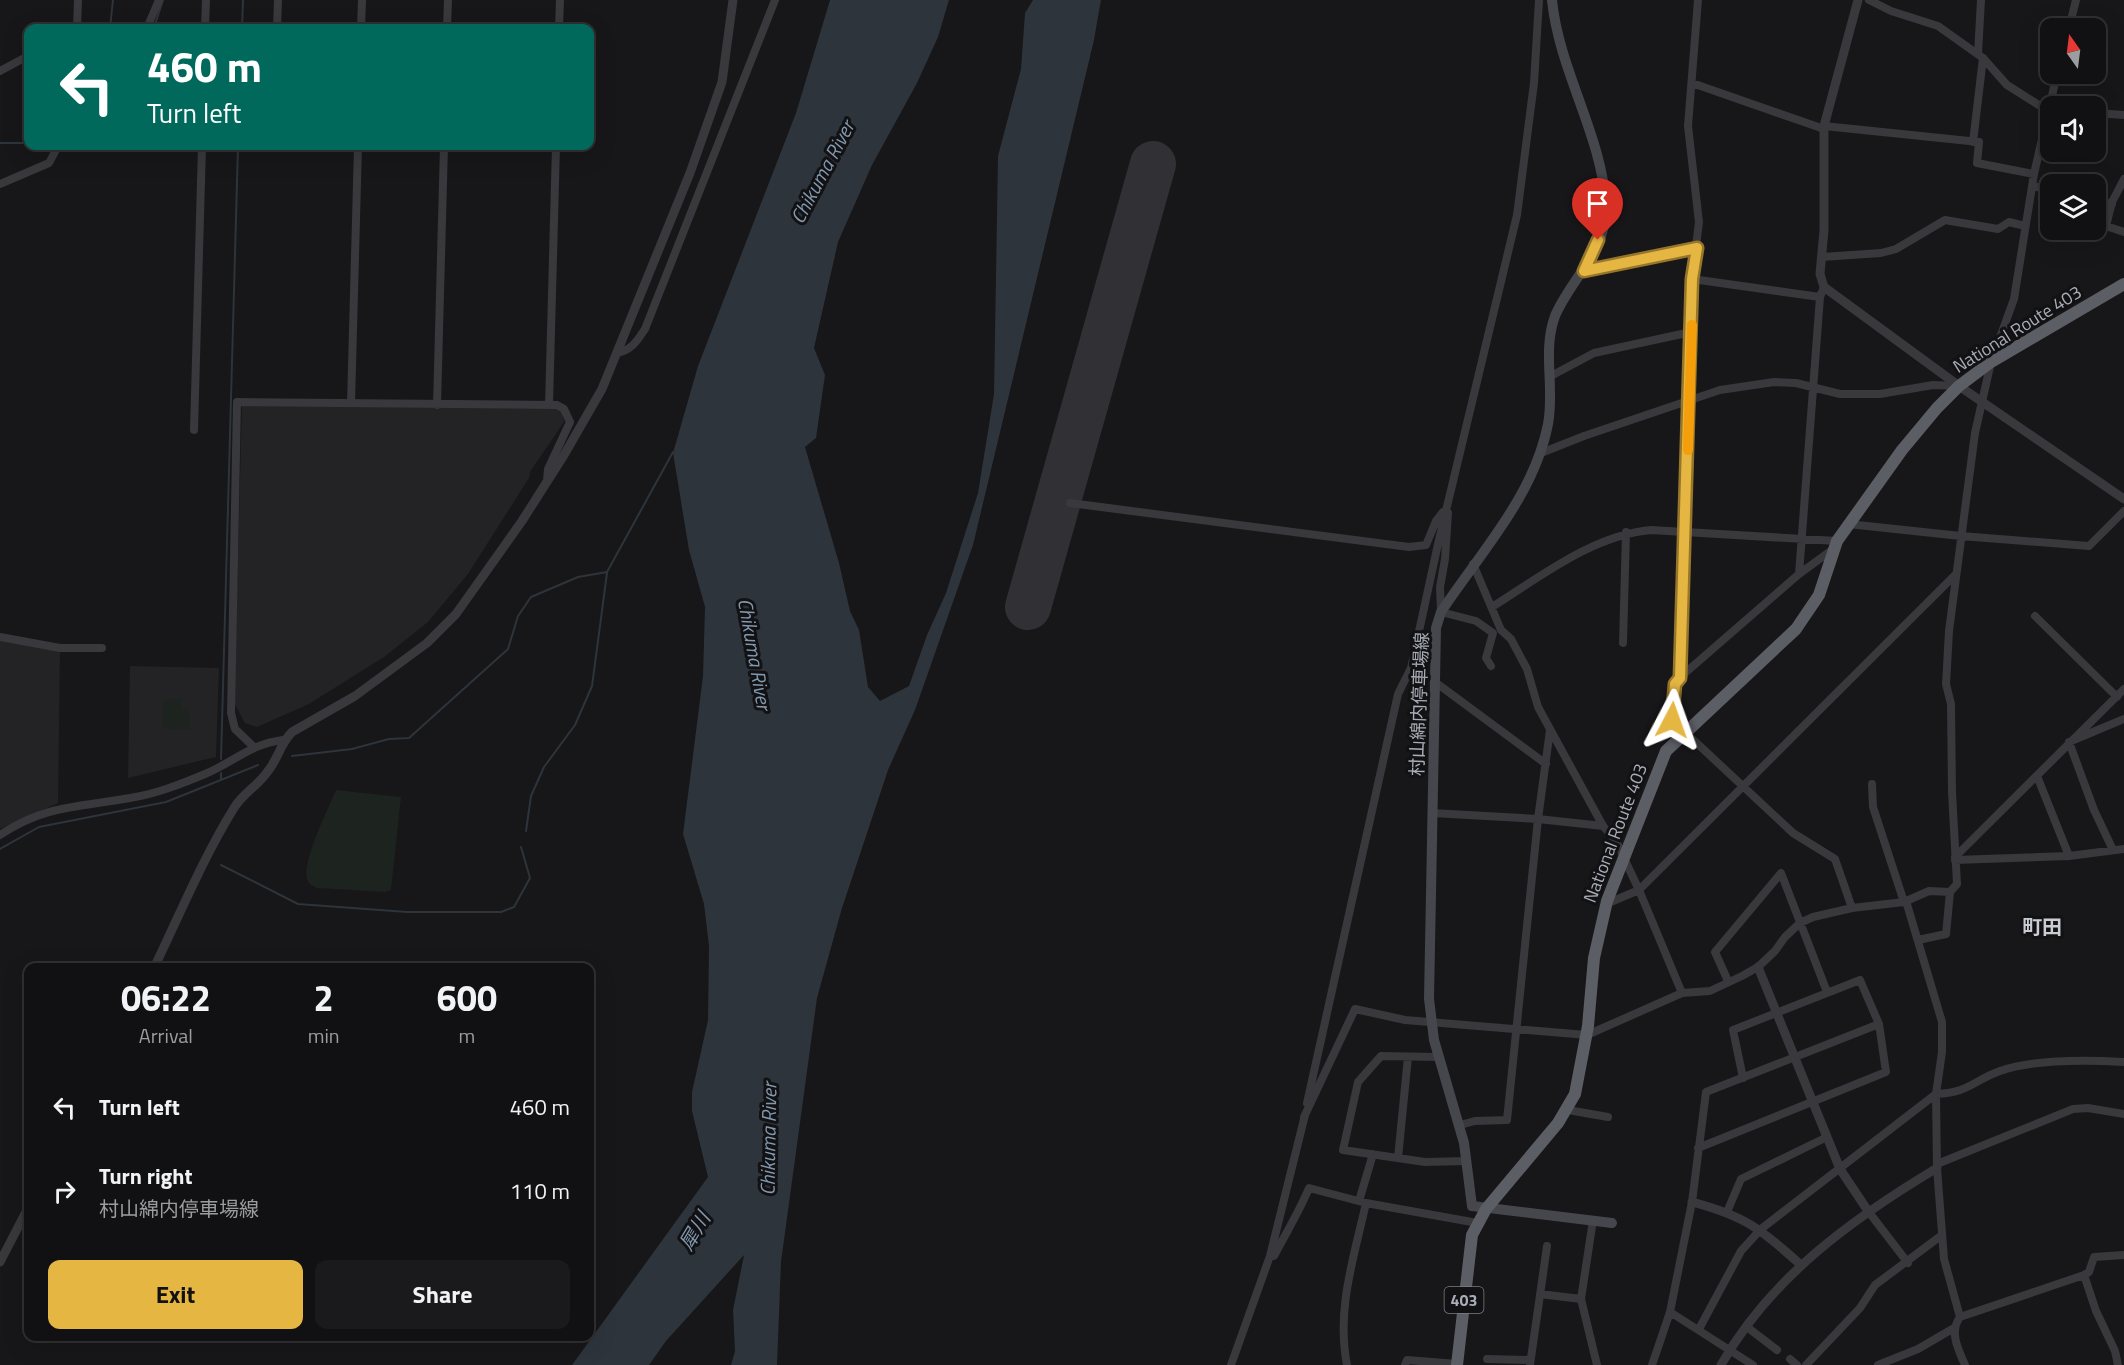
<!DOCTYPE html>
<meta charset="utf-8">
<style>
:root{--surface:#111012;--page:#1a191b;--text:#f1f3f6;--muted:#9c9d9f;--line:#303032;--accent:#e5b642}
body{margin:0;font-family:"Titillium Web","Noto Sans JP",sans-serif;background:var(--page);color:var(--text);height:100vh;display:flex;flex-direction:column;font-size:22px;white-space:nowrap}
*{box-sizing:border-box;margin:0}
p{font-size:20px;color:var(--muted)}
.icon{flex:none;width:33px;height:33px;fill:none;stroke:currentColor;stroke-width:2;stroke-linecap:round;stroke-linejoin:round}
.map{position:relative;flex:1;overflow:hidden}
.details{position:absolute;left:24px;top:963px;width:570px;height:378px;display:flex;flex-direction:column;background:var(--surface);border-radius:12px;box-shadow:0 6px 24px #0002,0 0 0 2px var(--line)}
.details>*{flex:none}
.hud{position:absolute;left:24px;top:24px;width:570px;height:126px;border-radius:12px;box-shadow:0 6px 24px #0002,0 0 0 2px var(--line);background:#00695c;color:#fff;overflow:hidden}
.needle{width:39px;rotate:346deg}
.fabs{position:absolute;left:2040px;top:18px;display:grid;gap:12px}
.fabs a{display:grid;place-items:center;width:66px;height:66px;border-radius:12px;background:var(--surface);box-shadow:0 6px 24px #0002,0 0 0 2px var(--line);font-size:30px}
.pin{position:absolute;display:grid;place-items:center;width:51px;height:51px;color:#fff;margin:-62px -26px;border-radius:50% 50% 50% 0;rotate:-45deg;box-shadow:0 0 6px #0007}
.pin .icon{rotate:45deg}
.me{position:absolute;width:66px;margin:-33px;rotate:4deg;stroke-linejoin:round;filter:drop-shadow(0 0 4px #0008)}
.turn{display:flex;align-items:center;gap:21px;height:126px;padding:0 24px;font-size:27px}
.turn .icon{width:78px;height:78px;stroke-width:2.5}
.turn b{display:block;font-size:42px;line-height:51px}
.eta{display:flex;justify-content:space-evenly;align-items:center;height:102px;text-align:center}
.eta b{font-size:36px;font-weight:700;line-height:42px}
.button{display:flex;gap:12px;margin-top:auto;padding:12px 24px}
.button a{flex:1;height:69px;border-radius:12px;background:var(--accent);color:#111;font-size:24px;font-weight:700;line-height:69px;text-align:center}
.button a+a{background:var(--page);color:var(--text)}
ul{padding:0;list-style:none}
li{display:flex;align-items:center;gap:18px;height:84px;padding:0 24px}
li div{flex:1}
li b{display:block;font-size:22px}
li em{font-style:normal}
.map>svg:first-child{display:block}
.built{fill:#232225}
.green{fill:#1d231e}
.water{fill:#2d343b}
.lines{fill:none;stroke-linecap:round;stroke-linejoin:round}
.stream{stroke:#2d343b;stroke-width:2}
.runway{stroke:#313135;stroke-width:46}
.minor{stroke:#38383d;stroke-width:8}
.tertiary{stroke:#38383d;stroke-width:9}
.secondary{stroke:#46474d;stroke-width:10}
.trunk{stroke:#5c5e65;stroke-width:12}
.route-casing{stroke:#95762b;stroke-width:15}
.route{stroke:#e5b642;stroke-width:10}
.slow{stroke:#f59e0b;stroke-width:10}
.labels{text-anchor:middle;dominant-baseline:central;stroke-width:6;stroke-linejoin:round;paint-order:stroke}
.shield{fill:#121113;stroke:#7c7e86;stroke-width:1.5}
.shield-label{font-size:16px;font-weight:bold;fill:#a9adb7}
.street-label{font-size:18px;fill:#a9adb7;stroke:#121113}
.water-label{font-size:20px;font-style:italic;fill:#8399b0;stroke:#121113}
.neighbourhood-label{font-size:20px;font-weight:bold;fill:#caccd3;stroke:#121113}
</style>
<div class="map">
<svg width="2124" height="1365" viewBox="0 0 2124 1365">
<rect width="100%" height="100%" fill="#171618"/>
<path class="built" d="M 242,405 L 553,407 L 563,413 L 564,422 L 530,472 L 529,478 L 468,574 L 428,622 L 384,657 L 309,704 L 257,727 L 245,723 L 234,703 Z
M 0,637 L 60,648 L 58,803 L 0,829 Z
M 130,666 L 219,668 L 216,757 L 128,778 Z"/>
<path class="green" d="M 164,699 L 182,699 L 182,709 L 189,709 L 189,729 L 163,728 Z
M 336,790 L 401,797 L 391,890 L 385,892 L 317,888 C 312,886 309,884 307,879 C 302,861 328,809 336,790 Z"/>
<path class="water" d="M 830,0 L 949,0 L 938,37 L 917,83 L 872,165 L 838,242 L 814,348 L 825,375 L 816,438 L 805,447 L 839,563 L 850,611 L 859,630 L 868,687 L 880,701 L 909,686 L 927,635 L 946,593 L 978,493 L 994,394 L 998,156 L 1021,69 L 1025,13 L 1033,0 L 1101,0 L 1094,40 L 973,545 L 915,710 L 888,770 L 842,908 L 817,998 L 781,1262 L 777,1365 L 731,1365 L 735,1351 L 733,1310 L 744,1255 L 666,1341 L 649,1365 L 572,1365 L 708,1177 L 692,1111 L 692,1092 L 708,1020 L 709,946 L 704,904 L 683,834 L 703,676 L 705,607 L 689,550 L 673,453 L 698,366 L 796,113 Z"/>
<g class="lines">
<path class="stream" d="M 110,28 L 113,0
M 154,28 L 163,0
M 242,28 L 243,0
M 0,143 L 28,143
M 292,756 L 352,749 L 389,739 L 409,738 L 508,649 L 518,616 L 531,597 L 578,577 L 607,572 L 673,452
M 221,759 L 238,146
M 221,773 L 221,779
M 526,831 L 531,796 L 544,767 L 575,725 L 592,686 L 607,573
M 0,849 L 39,827 L 166,802 L 258,765
M 221,865 L 298,904 L 407,912 L 501,912 L 514,907 L 530,878 L 521,847"/>
<path class="runway" d="M 1028,607 L 1153,164"/>
<path class="minor" d="M 1869,0 L 1891,11 L 1938,26 L 1983,58 L 2007,85 L 2050,112
M 77,28 L 78,0
M 147,28 L 159,0
M 205,28 L 206,0
M 277,28 L 278,0
M 361,28 L 362,0
M 447,28 L 448,0
M 559,28 L 560,0
M 2069,28 L 2076,0
M 1978,54 L 1981,0
M 0,71 L 28,56
M 1692,83 L 1824,129
M 2096,113 L 2124,115
M 1824,126 L 1979,142 L 1977,163 L 2034,174
M 1973,142 L 1983,58
M 2124,179 L 2112,202 L 2106,226 L 2124,232
M 0,184 L 49,163 L 58,146
M 2033,186 L 2050,190
M 2096,201 L 2112,204
M 1822,257 L 1881,253 L 1896,249 L 1945,220 L 1998,229 L 2009,222 L 2025,226
M 1584,271 L 1697,248
M 1692,279 L 1820,297
M 617,353 C 632,350 637,341 645,329 L 775,0
M 1549,377 L 1594,353 L 1691,332
M 351,403 L 358,146
M 437,405 L 444,146
M 549,405 L 556,146
M 194,430 L 202,146
M 1541,453 L 1584,436 L 1720,390 L 1774,382 L 1796,383 L 1840,394 L 1880,394 L 1933,385 L 1959,386
M 1070,503 L 1409,547 L 1426,545 L 1436,521 L 1443,512
M 1448,513 L 1445,559 L 1440,587 L 1441,612 L 1476,621 L 1493,633 L 1486,658 L 1491,666
M 1848,524 L 1961,536 L 2089,546 L 2124,511
M 1832,550 L 1799,574 L 1685,673 L 1675,684 L 1672,720 L 1793,833 L 1835,859 L 1852,908
M 1473,564 L 1501,630 L 1511,639 L 1527,669 L 1538,707 L 1603,826 L 1616,841 L 1639,890 L 1682,993
M 1799,574 L 1820,297 L 1824,287
M 1492,607 C 1540,577 1593,535 1651,530 L 1837,541
M 2035,616 L 2117,697
M 0,637 L 60,648 L 102,648
M 1623,643 L 1626,532
M 1680,678 L 1692,279 L 1699,222 L 1688,126 L 1698,0
M 1435,682 L 1546,764
M 254,747 L 235,729 L 231,713 L 237,402 L 557,405 L 564,409 L 570,422 L 548,469 L 547,481
M 2037,776 L 2069,856
M 1872,784 L 1873,807 L 1904,902
M 1432,813 L 1538,819 L 1603,826
M 0,835 C 44,805 80,807 130,798 C 156,794 181,784 205,774 C 234,762 250,744 283,740
M 2113,850 L 2094,810 L 2069,742 L 2124,719
M 1955,857 L 2124,689
M 1955,860 L 2069,856 L 2124,849
M 1906,901 L 1942,1022 L 1942,1052 L 1936,1094 L 1937,1168 L 1944,1259 L 1960,1317 C 1949,1332 1958,1349 1965,1365
M 1606,904 L 1639,890 L 1956,574
M 1918,940 L 1946,934 L 1950,892
M 1728,981 L 1715,952 L 1781,873 L 1827,992
M 1439,1057 L 1381,1056 L 1358,1082 L 1343,1150 L 1425,1162 L 1467,1161
M 1307,1103 L 1398,694 L 1411,668 L 1438,544 L 1517,215 L 1534,83 L 1539,0
M 1568,1110 L 1608,1117
M 1304,1117 L 1355,1009 L 1405,1020 L 1587,1035 L 1682,993 L 1710,991 L 1742,976 L 1758,967 L 1775,951 L 1785,937 L 1800,923 L 1813,917 L 1852,908 L 1904,902 L 1929,891 L 1950,892 L 1957,884 L 1952,792 L 1951,704 L 1946,684 L 1949,631 L 1975,433 L 1991,362 L 2014,299 L 2034,174 L 2057,74
M 1460,1125 L 1475,1121 L 1507,1120 L 1538,819 L 1550,730
M 1698,1148 L 1886,1072 L 1879,1024 L 1860,980 L 1733,1030 L 1743,1078
M 1398,1158 L 1408,1057
M 1937,1164 L 2073,1109 L 2088,1108 L 2124,1114
M 1359,1201 L 1373,1154
M 1868,1211 L 1908,1263
M 1727,1212 L 1741,1179 L 1827,1137
M 1593,1220 L 1581,1299 L 1597,1365
M 1272,1256 L 1274,1256 C 1286,1233 1299,1212 1309,1188 L 1366,1203 L 1472,1222
M 2084,1275 L 2096,1311 L 2115,1351 L 2118,1365
M 1540,1294 L 1581,1299
M 1670,1312 L 1692,1202 L 1706,1092 L 1879,1024
M 1960,1317 L 2084,1275 L 2089,1272 L 2094,1257 L 2124,1255
M 1747,1327 L 1777,1350
M 1699,1329 L 1741,1251 L 1761,1229 L 1936,1094 C 1971,1092 1972,1081 2000,1071 C 2034,1059 2088,1060 2124,1062
M 1487,1359 L 1530,1360
M 1790,1359 L 1797,1365
M 1231,1365 L 1270,1256 L 1305,1115
M 1347,1365 C 1336,1310 1354,1257 1366,1203
M 1405,1365 L 1407,1360 L 1457,1364
M 1530,1365 L 1547,1246
M 1652,1365 L 1670,1312 L 1753,1365
M 1806,1365 L 1860,1308 L 1875,1285 L 1942,1235
M 1878,1365 L 1918,1349 L 1954,1328"/>
<path class="tertiary" d="M 1858,0 L 1824,126 L 1824,230 L 1820,274 L 1824,287 L 1959,386 L 2124,499
M 1758,967 L 1840,1169 L 1868,1211
M 154,968 C 180,914 203,858 234,808 C 243,793 259,785 268,771 C 278,759 280,744 292,732 L 355,696 L 427,643 L 456,614 L 522,521 L 564,455 L 602,389 L 690,173 L 722,82 L 733,0
M 1692,1202 C 1745,1216 1761,1229 1801,1265
M 0,1262 L 28,1208
M 1721,1365 C 1771,1277 1852,1219 1937,1168"/>
<path class="secondary" d="M 1552,0 C 1559,71 1602,135 1606,206 C 1608,249 1570,280 1555,316 C 1542,351 1555,388 1548,424 C 1534,496 1480,553 1441,612 L 1436,628 L 1429,999 L 1434,1040 L 1464,1143 L 1472,1206 L 1612,1223"/>
<path class="trunk" d="M 1457,1365 L 1472,1235 L 1486,1209 L 1558,1123 L 1575,1094 L 1588,1026 L 1594,958 L 1607,901 L 1666,751 L 1796,629 L 1819,595 L 1837,541 L 1902,450 L 1937,408 L 1959,386 L 1991,362 L 2124,284"/>
</g>
<g class="lines">
<g class="route-casing">
<path id="route" d="M 1598,240 L 1584,271 L 1697,248 L 1692,279 L 1680,678 L 1675,684 L 1672,720"/>
</g>
<use href="#route" class="route"/>
<path class="slow" d="M 1688,450 L 1692,325"/>
</g>
<g class="labels">
<rect class="shield" x="1444.5" y="1287" width="39" height="26" rx="4.5"/>
<g class="shield-label">
<text x="1464" y="1300">403</text>
</g>
<g class="street-label">
<text transform="translate(2017 329) rotate(-32)">National Route 403</text>
<text transform="translate(1419 704) rotate(-88)">村山綿内停車場線</text>
<text transform="translate(1615 833) rotate(-69)">National Route 403</text>
</g>
<g class="water-label">
<text transform="translate(822 172) rotate(-62)">Chikuma River</text>
<text transform="translate(755 654) rotate(80)">Chikuma River</text>
<text transform="translate(768 1139) rotate(-89)">Chikuma River</text>
<text transform="translate(694 1231) rotate(-59)">犀川</text>
</g>
<g class="neighbourhood-label">
<text x="2042" y="926">町田</text>
</g>
</g>
</svg>
<div class="fabs">
<a><svg class="needle" viewBox="-14 -14 28 28"><path d="M0-13l5 13h-10z" fill="#e53935"/><path d="M0 13l5-13h-10z" fill="#9c9d9f"/></svg></a>
<a><svg class="icon" aria-label="sound" viewBox="0 0 24 24"><path d="M4 9h4l5-4v14l-5-4H4zM17 9q2 3 0 6"/></svg></a>
<a><svg class="icon" aria-label="layers" viewBox="0 0 24 24"><path d="M12 4l9 5-9 5-9-5zM3 14l9 5 9-5"/></svg></a>
</div>
<div class="pin" style="left:1598px;top:240px;background:#d93025"><svg class="icon" aria-label="arrive" viewBox="0 0 24 24"><path d="M6 21V4h12l-3 4 3 4H6"/></svg></div>
<svg class="me" style="left:1672px;top:720px" viewBox="-20 -20 40 40"><path d="M0-17L14 15 0 8-14 15z" fill="#e5b642" stroke="#fff" stroke-width="4"/></svg>
<div class="hud">
<div class="turn"><svg class="icon" aria-label="left" viewBox="0 0 24 24"><path d="M17 20v-9H6M10 6l-5 5 5 5"/></svg><div><b>460 m</b>Turn left</div></div>
</div>
<section class="details">
<div class="eta">
<div><b>06:22</b><p>Arrival</p></div>
<div><b>2</b><p>min</p></div>
<div><b>600</b><p>m</p></div>
</div>
<ul>
<li><svg class="icon" aria-label="left" viewBox="0 0 24 24"><path d="M17 20v-9H6M10 6l-5 5 5 5"/></svg><div><b>Turn left</b></div><em>460 m</em></li>
<li><svg class="icon" aria-label="right" viewBox="0 0 24 24"><path d="M7 20v-9h11M14 6l5 5-5 5"/></svg><div><b>Turn right</b><p>村山綿内停車場線</p></div><em>110 m</em></li>
</ul>
<div class="button"><a>Exit</a><a>Share</a></div>
</section>
</div>
